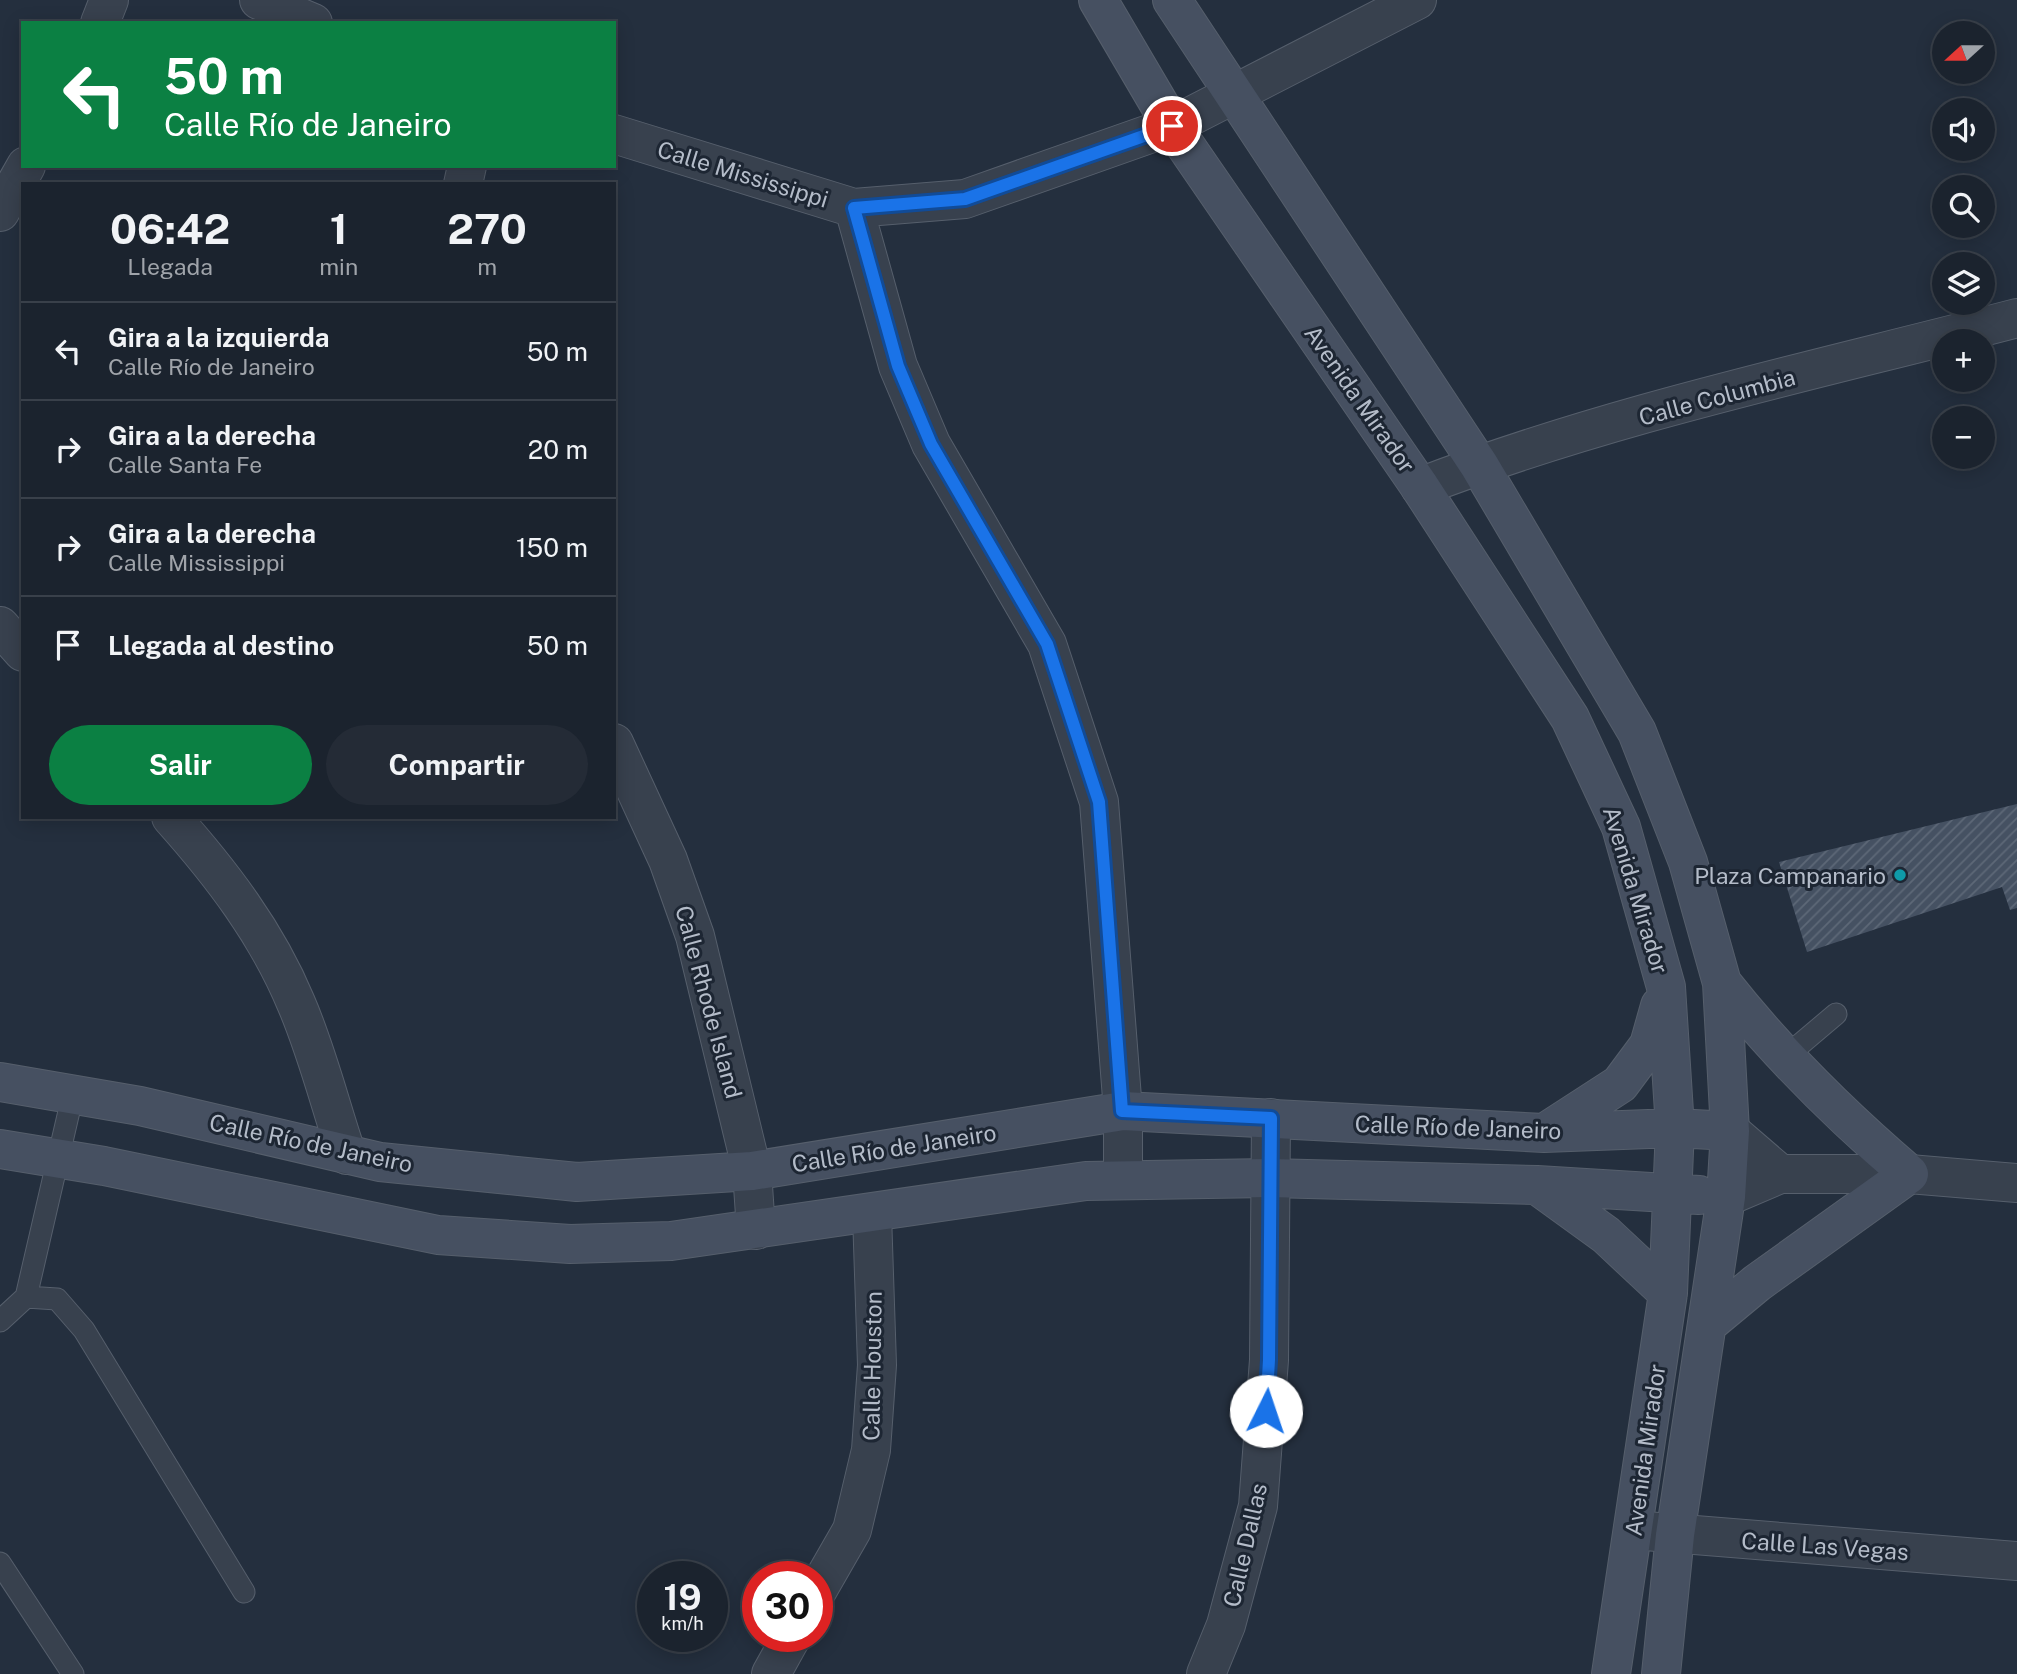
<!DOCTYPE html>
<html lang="es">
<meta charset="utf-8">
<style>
:root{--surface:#1b232e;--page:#242b36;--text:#f1f3f6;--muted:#a0a4aa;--line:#39404a;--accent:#0b8043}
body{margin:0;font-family:"Public Sans",sans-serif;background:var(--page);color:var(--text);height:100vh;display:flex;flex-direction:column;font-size:26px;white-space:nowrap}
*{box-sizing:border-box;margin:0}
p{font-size:23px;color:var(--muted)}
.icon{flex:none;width:38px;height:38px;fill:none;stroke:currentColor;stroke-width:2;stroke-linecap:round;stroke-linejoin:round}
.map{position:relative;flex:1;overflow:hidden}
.panel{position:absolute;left:21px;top:182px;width:595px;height:637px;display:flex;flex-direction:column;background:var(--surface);border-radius:0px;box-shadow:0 4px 18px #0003,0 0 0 2px var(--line)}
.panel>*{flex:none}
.top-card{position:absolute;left:21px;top:21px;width:595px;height:147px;border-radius:0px;box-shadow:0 4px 18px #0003,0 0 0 2px var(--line);background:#0b8043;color:#fff;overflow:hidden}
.needle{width:46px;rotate:249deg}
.controls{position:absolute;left:1932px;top:21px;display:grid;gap:14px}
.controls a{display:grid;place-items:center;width:63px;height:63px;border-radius:50%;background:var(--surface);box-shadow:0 4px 18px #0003,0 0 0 2px var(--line);font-size:35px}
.speed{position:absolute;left:637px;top:1561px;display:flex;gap:14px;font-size:35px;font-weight:700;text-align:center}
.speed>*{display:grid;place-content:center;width:91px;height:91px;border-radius:50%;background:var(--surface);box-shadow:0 4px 18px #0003,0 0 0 2px var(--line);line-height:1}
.speed small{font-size:18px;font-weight:400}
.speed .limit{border:10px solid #d22;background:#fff;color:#111}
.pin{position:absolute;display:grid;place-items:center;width:60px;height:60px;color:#fff;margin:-30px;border:4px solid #fff;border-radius:50%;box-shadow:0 2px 7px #0007}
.me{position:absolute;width:77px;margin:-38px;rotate:4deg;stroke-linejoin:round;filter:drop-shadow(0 0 5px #0008)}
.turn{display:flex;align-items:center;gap:24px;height:147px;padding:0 28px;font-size:32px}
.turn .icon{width:91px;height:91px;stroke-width:2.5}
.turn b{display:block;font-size:49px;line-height:60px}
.eta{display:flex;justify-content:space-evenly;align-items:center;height:119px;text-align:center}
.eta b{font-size:42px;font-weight:700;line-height:49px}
.button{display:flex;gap:14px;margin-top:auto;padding:14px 28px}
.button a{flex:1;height:80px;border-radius:42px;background:var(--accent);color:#fff;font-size:28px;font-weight:700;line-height:80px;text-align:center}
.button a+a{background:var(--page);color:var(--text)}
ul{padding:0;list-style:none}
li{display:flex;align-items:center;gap:21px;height:98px;padding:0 28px;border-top:2px solid var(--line)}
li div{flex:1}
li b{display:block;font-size:26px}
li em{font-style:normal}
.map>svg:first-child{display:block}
.building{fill:url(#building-hatch)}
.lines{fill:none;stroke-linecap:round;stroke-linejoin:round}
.lane-casing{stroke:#565f6c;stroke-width:23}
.street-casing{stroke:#565f6c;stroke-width:40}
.secondary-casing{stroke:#565f6c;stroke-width:40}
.lane{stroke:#38414e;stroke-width:21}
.street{stroke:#38414e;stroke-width:38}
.secondary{stroke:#465061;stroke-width:38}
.route-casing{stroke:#114b97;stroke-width:18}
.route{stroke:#1a73e8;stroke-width:12}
.culture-dot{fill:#0f9aa8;stroke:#1d2633;stroke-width:2.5}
.labels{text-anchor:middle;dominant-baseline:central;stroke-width:6;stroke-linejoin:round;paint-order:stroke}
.street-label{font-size:23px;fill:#b4bcc9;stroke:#1d2633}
.poi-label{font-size:23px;fill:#b4bcc9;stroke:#1d2633;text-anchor:end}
</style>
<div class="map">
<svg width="2017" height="1674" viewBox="0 0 2017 1674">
<defs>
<pattern id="building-hatch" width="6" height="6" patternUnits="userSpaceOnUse" patternTransform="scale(1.75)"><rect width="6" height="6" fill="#455162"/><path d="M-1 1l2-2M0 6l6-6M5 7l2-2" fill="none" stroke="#5d6877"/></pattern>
</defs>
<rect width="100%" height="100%" fill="#242f3e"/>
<path class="building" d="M 2017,804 L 2017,908 L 2010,910 L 2002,887 L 1807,952 L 1779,862 Z"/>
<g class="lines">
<g class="lane-casing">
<path id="lane" d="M 1784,1058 L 1836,1014
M 26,1297 L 57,1299 L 84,1330 L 244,1592
M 0,1321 L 26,1297 L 73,1094
M 0,1563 L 73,1674"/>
</g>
<g class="street-casing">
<path id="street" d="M 259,0 L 313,23
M 100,23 L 109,0
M 614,134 L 854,208 L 965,199 L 1172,126 L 1417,0
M 463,184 L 467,166
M 854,208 L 898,366 L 931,444 L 1047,644 L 1099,802 L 1123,1111 L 1123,1180
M 0,212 L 26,166
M 1420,487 C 1613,413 1818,370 2017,318
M 0,626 L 23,652
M 614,743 L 668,860 L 695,936 L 752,1171 L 756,1230
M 171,817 C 221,873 267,933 296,1003 C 317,1051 330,1105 347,1155
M 1730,1131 L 1780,1174
M 1726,1197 L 1780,1174 L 1909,1174 L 2017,1183
M 1633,1530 L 2017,1561
M 817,1591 L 852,1530 L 871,1450 L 877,1365 L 872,1214
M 771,1674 L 792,1636
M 1206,1674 L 1226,1625 L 1258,1506 L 1269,1360 L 1271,1118"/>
</g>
<g class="secondary-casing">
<path id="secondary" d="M 1098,0 L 1172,126 L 1420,487 L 1570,718 L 1621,827 L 1666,987 L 1675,1128 L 1668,1293 L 1611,1674
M 1172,0 L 1479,465 L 1637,732 L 1688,862 L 1722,983 L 1730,1131 L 1726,1197 L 1675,1535 L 1661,1674
M 0,1082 L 140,1106 L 380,1162 L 577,1182 L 752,1171 L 1123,1111 L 1544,1133 L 1675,1128 L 1730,1131
M 1549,1130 L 1620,1084 L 1649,1045 L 1660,1006
M 0,1149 L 104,1166 L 438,1235 L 570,1244 L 671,1241 L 1086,1181 L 1269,1178 L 1537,1185 L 1699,1195
M 1537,1185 L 1606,1235 L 1668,1293
M 1710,1322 L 1757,1283 L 1909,1174 C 1840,1115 1778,1054 1722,983"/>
</g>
<use href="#lane" class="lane"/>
<use href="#street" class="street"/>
<use href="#secondary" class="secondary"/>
</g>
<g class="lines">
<g class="route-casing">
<path id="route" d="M 1172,126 L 965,199 L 854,208 L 898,366 L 931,444 L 1047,644 L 1099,802 L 1122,1111 L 1271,1118 L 1269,1360 L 1266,1411"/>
</g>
<use href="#route" class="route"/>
</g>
<circle class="culture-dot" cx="1900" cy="875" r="7"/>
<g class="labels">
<g class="street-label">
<text transform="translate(743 174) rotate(17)">Calle Mississippi</text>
<text transform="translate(1717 397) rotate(-15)">Calle Columbia</text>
<text transform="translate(1360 399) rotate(55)">Avenida Mirador</text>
<text transform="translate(1636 890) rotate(73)">Avenida Mirador</text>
<text transform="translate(709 1002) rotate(75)">Calle Rhode Island</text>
<text transform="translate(1458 1127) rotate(2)">Calle Río de Janeiro</text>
<text transform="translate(311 1143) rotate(12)">Calle Río de Janeiro</text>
<text transform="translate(894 1148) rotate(-9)">Calle Río de Janeiro</text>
<text transform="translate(872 1366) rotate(-89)">Calle Houston</text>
<text transform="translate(1645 1450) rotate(-82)">Avenida Mirador</text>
<text transform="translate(1245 1545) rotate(-77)">Calle Dallas</text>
<text transform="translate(1825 1546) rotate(4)">Calle Las Vegas</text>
</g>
<g class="poi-label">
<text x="1886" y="875">Plaza Campanario</text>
</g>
</g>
</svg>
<div class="controls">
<a><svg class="needle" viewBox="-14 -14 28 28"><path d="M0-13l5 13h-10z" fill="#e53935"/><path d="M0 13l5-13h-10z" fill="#a0a4aa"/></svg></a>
<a><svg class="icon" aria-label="sound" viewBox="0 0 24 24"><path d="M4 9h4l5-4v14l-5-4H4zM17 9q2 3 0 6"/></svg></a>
<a><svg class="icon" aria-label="search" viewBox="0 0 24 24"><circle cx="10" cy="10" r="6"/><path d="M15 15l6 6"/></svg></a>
<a><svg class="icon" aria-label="layers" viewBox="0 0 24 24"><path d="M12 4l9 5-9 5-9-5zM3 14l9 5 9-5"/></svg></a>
<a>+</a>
<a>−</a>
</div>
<div class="speed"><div>19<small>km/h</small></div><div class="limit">30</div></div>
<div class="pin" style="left:1172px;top:126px;background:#d93025"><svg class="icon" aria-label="arrive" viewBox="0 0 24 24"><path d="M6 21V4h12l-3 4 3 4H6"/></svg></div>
<svg class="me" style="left:1266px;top:1411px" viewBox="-20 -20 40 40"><circle r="19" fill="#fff"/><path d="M0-13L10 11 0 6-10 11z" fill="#1a73e8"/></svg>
<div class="top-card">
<div class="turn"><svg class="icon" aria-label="left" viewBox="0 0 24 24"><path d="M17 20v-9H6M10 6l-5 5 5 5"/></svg><div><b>50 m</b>Calle Río de Janeiro</div></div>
</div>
<section class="panel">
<div class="eta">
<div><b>06:42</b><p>Llegada</p></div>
<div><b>1</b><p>min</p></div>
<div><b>270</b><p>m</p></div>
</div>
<ul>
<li><svg class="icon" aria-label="left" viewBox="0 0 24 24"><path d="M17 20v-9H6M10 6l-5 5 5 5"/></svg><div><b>Gira a la izquierda</b><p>Calle Río de Janeiro</p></div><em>50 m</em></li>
<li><svg class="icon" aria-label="right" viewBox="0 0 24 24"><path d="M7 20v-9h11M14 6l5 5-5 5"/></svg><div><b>Gira a la derecha</b><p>Calle Santa Fe</p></div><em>20 m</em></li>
<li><svg class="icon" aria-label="right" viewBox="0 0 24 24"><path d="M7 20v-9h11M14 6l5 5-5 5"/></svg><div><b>Gira a la derecha</b><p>Calle Mississippi</p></div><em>150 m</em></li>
<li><svg class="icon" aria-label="arrive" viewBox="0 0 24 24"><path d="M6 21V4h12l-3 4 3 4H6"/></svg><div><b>Llegada al destino</b></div><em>50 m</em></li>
</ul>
<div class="button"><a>Salir</a><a>Compartir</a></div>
</section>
</div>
